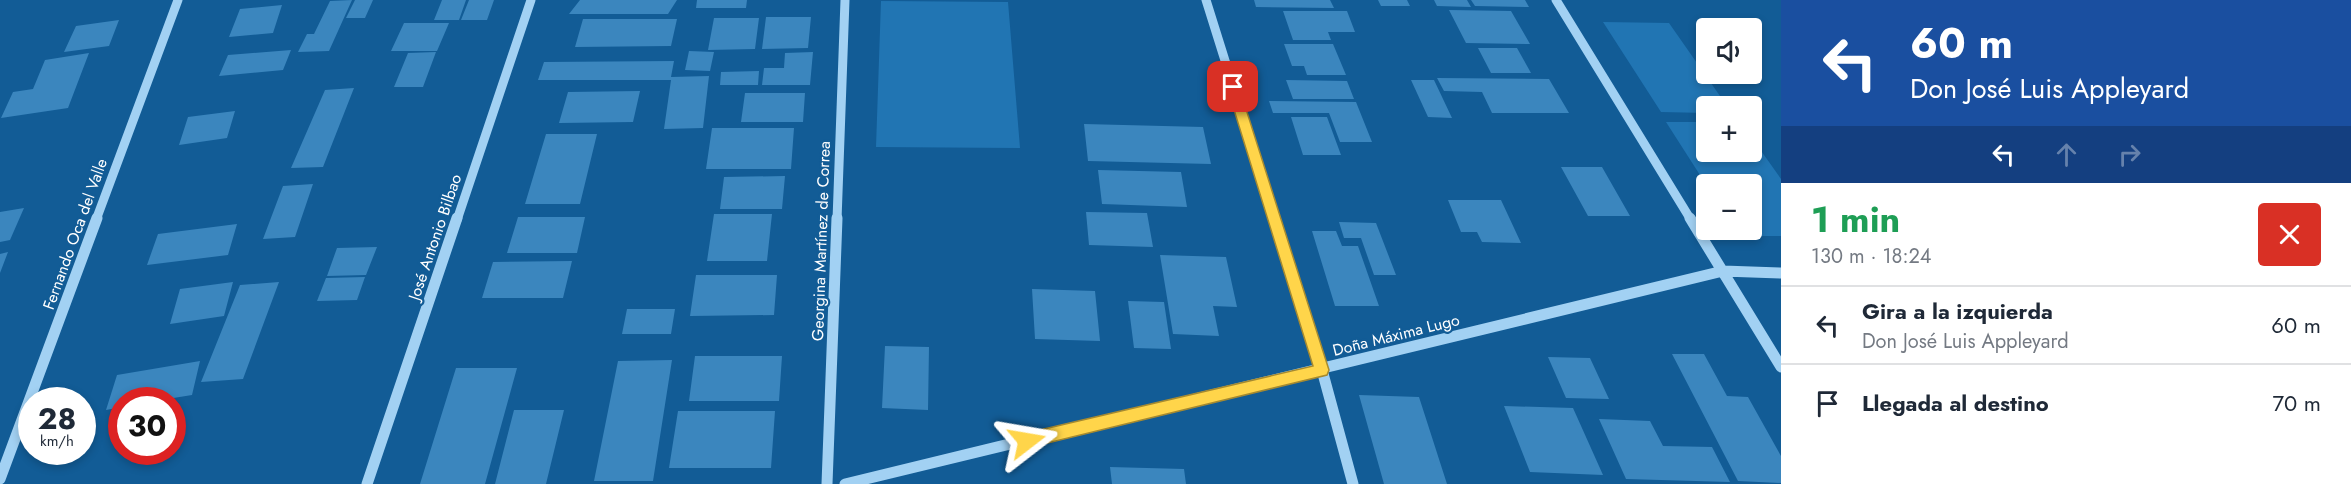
<!DOCTYPE html>
<html lang="es">
<meta charset="utf-8">
<style>
:root{--surface:#fff;--page:#f6f6f7;--text:#1f2937;--muted:#747a83;--line:#e0e1e3}
body{margin:0;font-family:Jost,sans-serif;background:var(--page);color:var(--text);height:100vh;display:flex;flex-direction:column;font-size:22px;white-space:nowrap}
*{box-sizing:border-box;margin:0}
p{font-size:20px;color:var(--muted)}
.icon{flex:none;width:33px;height:33px;fill:none;stroke:currentColor;stroke-width:2;stroke-linecap:round;stroke-linejoin:round}
.map{position:relative;flex:1;overflow:hidden}
.sheet{display:flex;flex-direction:column;background:var(--surface);width:570px}
.sheet>*{flex:none}
.guide{background:#1a4fa0;color:#fff;overflow:hidden}
.fabs{position:absolute;left:1696px;top:18px;display:grid;gap:12px}
.fabs a{display:grid;place-items:center;width:66px;height:66px;border-radius:6px;background:var(--surface);box-shadow:0 3px 9px #0003;font-size:30px}
.speed{position:absolute;left:18px;top:387px;display:flex;gap:12px;font-size:30px;font-weight:700;text-align:center}
.speed>*{display:grid;place-content:center;width:78px;height:78px;border-radius:50%;background:var(--surface);box-shadow:0 3px 9px #0003;line-height:1}
.speed small{font-size:15px;font-weight:400}
.speed .limit{border:9px solid #d22;background:#fff;color:#111}
.pin{position:absolute;display:grid;place-items:center;width:51px;height:51px;color:#fff;margin:-26px;border-radius:12px;box-shadow:0 3px 9px #0006}
.me{position:absolute;width:66px;margin:-33px;rotate:76deg;stroke-linejoin:round;filter:drop-shadow(0 0 4px #0008)}
.turn{display:flex;align-items:center;gap:21px;height:126px;padding:0 30px;font-size:27px}
.turn .icon{width:78px;height:78px;stroke-width:2.5}
.turn b{display:block;font-size:42px;line-height:51px}
.lanes{display:flex;align-items:center;height:57px;padding:0 30px;background:#0003;justify-content:center;gap:30px;direction:ltr}
.lanes .off{opacity:.35}
.round{display:grid;place-items:center;flex:none;width:63px;height:63px;border-radius:6px;background:var(--page)}
.headline{display:flex;align-items:center;justify-content:space-between;height:102px;padding:0 30px}
h1{font-size:36px;font-weight:700;line-height:45px;color:#1e9e55}
ul{padding:0;list-style:none}
li{display:flex;align-items:center;gap:18px;height:78px;padding:0 30px;border-top:2px solid var(--line)}
li div{flex:1}
li b{display:block;font-size:22px}
li em{font-style:normal}
main{display:flex;flex:1;min-height:0}
.map>svg:first-child{display:block}
.green{fill:#2175b3}
.building{fill:#3b86be}
.lines{fill:none;stroke-linecap:round;stroke-linejoin:round}
.minor-far1{stroke:#a2d1f3;stroke-width:9}
.minor{stroke:#a2d1f3;stroke-width:11}
.route{fill:#ffd54a;stroke:#a68a30;stroke-width:1.5}
.labels{text-anchor:middle;dominant-baseline:central;stroke-width:4.5;stroke-linejoin:round;paint-order:stroke}
.street-label{font-size:16px;fill:#fff;stroke:#125c96}
</style>
<main>
<div class="map">
<svg width="1781" height="484" viewBox="0 0 1781 484">
<rect width="100%" height="100%" fill="#125c96"/>
<path class="green" d="M 881,1 L 1008,2 L 1020,148 L 876,147 Z
M 1603,22 L 1669,23 L 1727,106 L 1707,106 L 1707,113 L 1661,112 Z
M 1666,122 L 1707,122 L 1707,152 L 1752,152 L 1752,138 L 1781,179 L 1781,236 L 1740,236 L 1735,230 L 1752,230 L 1752,184 L 1707,186 Z"/>
<path class="building" d="M 352,0 L 329,51 L 298,52 L 307,34 L 314,34 L 330,1 Z
M 355,0 L 373,0 L 365,18 L 346,18 Z
M 442,0 L 466,0 L 459,20 L 434,20 Z
M 469,0 L 494,0 L 487,20 L 461,20 Z
M 580,0 L 677,0 L 668,14 L 569,14 Z
M 697,0 L 747,0 L 746,8 L 696,8 Z
M 1254,0 L 1330,0 L 1334,8 L 1256,7 Z
M 1378,0 L 1407,0 L 1410,6 L 1381,6 Z
M 1434,0 L 1467,0 L 1471,7 L 1437,6 Z
M 1471,0 L 1525,0 L 1529,7 L 1475,6 Z
M 282,5 L 273,33 L 229,37 L 240,9 Z
M 1449,10 L 1511,11 L 1530,44 L 1466,43 Z
M 1283,11 L 1347,11 L 1355,32 L 1328,32 L 1331,40 L 1293,40 Z
M 766,17 L 811,17 L 808,48 L 762,49 Z
M 714,18 L 759,18 L 755,49 L 708,50 Z
M 583,19 L 677,19 L 671,46 L 575,47 Z
M 119,20 L 109,46 L 64,52 L 76,26 Z
M 404,23 L 449,23 L 437,51 L 391,51 Z
M 1284,44 L 1333,44 L 1346,75 L 1307,75 L 1304,66 L 1292,66 Z
M 1478,48 L 1517,48 L 1531,73 L 1491,73 Z
M 291,50 L 283,70 L 219,76 L 228,55 Z
M 689,51 L 714,52 L 710,71 L 685,70 Z
M 436,52 L 423,87 L 394,87 L 408,53 Z
M 813,52 L 810,85 L 762,85 L 764,68 L 784,68 L 785,53 Z
M 89,53 L 68,108 L 1,118 L 13,92 L 33,89 L 45,60 Z
M 674,61 L 671,77 L 709,76 L 703,128 L 664,129 L 671,80 L 538,80 L 544,62 Z
M 759,71 L 758,85 L 720,85 L 721,72 Z
M 1437,78 L 1549,79 L 1569,113 L 1492,113 L 1482,92 L 1444,91 Z
M 1286,80 L 1347,81 L 1354,99 L 1293,99 Z
M 1411,80 L 1434,80 L 1452,118 L 1428,117 Z
M 354,88 L 323,167 L 291,168 L 325,90 Z
M 640,91 L 633,122 L 559,123 L 568,92 Z
M 745,93 L 805,93 L 803,122 L 741,122 Z
M 1269,101 L 1356,102 L 1372,142 L 1340,142 L 1329,113 L 1273,113 Z
M 235,111 L 227,138 L 179,145 L 188,117 Z
M 1291,117 L 1327,117 L 1341,155 L 1303,155 Z
M 1084,124 L 1203,127 L 1211,164 L 1088,161 Z
M 712,128 L 794,128 L 791,169 L 706,169 Z
M 546,134 L 597,134 L 580,204 L 525,204 Z
M 1561,167 L 1602,167 L 1630,216 L 1588,216 Z
M 1098,170 L 1181,172 L 1187,207 L 1102,204 Z
M 785,176 L 782,209 L 720,209 L 724,177 Z
M 313,184 L 295,237 L 263,239 L 283,186 Z
M 1448,200 L 1501,200 L 1521,243 L 1482,242 L 1477,232 L 1461,232 Z
M 24,208 L 10,240 L 0,242 L 0,212 Z
M 1086,212 L 1147,213 L 1153,247 L 1089,245 Z
M 714,214 L 772,214 L 767,261 L 707,261 Z
M 518,217 L 585,217 L 577,253 L 507,253 Z
M 1339,222 L 1376,223 L 1396,275 L 1374,275 L 1361,238 L 1344,238 Z
M 237,224 L 228,255 L 147,265 L 158,234 Z
M 1312,231 L 1336,231 L 1342,246 L 1358,246 L 1379,306 L 1335,306 Z
M 377,247 L 366,275 L 327,276 L 337,248 Z
M 8,252 L 0,273 L 0,254 Z
M 1160,255 L 1226,257 L 1237,307 L 1213,306 L 1219,336 L 1173,334 Z
M 572,261 L 563,298 L 482,298 L 493,262 Z
M 696,275 L 777,275 L 774,315 L 690,316 Z
M 365,277 L 357,300 L 317,301 L 326,278 Z
M 233,282 L 224,316 L 170,324 L 180,289 Z
M 279,282 L 243,379 L 201,382 L 240,285 Z
M 1032,289 L 1095,291 L 1100,341 L 1035,339 Z
M 1128,301 L 1164,302 L 1171,349 L 1134,348 Z
M 627,309 L 675,309 L 671,334 L 622,334 Z
M 885,346 L 929,347 L 928,410 L 882,408 Z
M 1672,354 L 1704,354 L 1727,396 L 1748,397 L 1781,456 L 1781,483 L 1738,481 Z
M 695,356 L 782,356 L 779,401 L 689,401 Z
M 1548,357 L 1590,358 L 1609,399 L 1566,398 Z
M 672,360 L 653,481 L 594,481 L 618,361 Z
M 200,361 L 192,395 L 161,400 L 122,400 L 122,407 L 106,410 L 117,375 Z
M 456,368 L 517,368 L 485,484 L 420,484 Z
M 1359,395 L 1419,397 L 1447,484 L 1384,484 Z
M 1504,406 L 1573,408 L 1603,475 L 1530,472 Z
M 514,410 L 564,410 L 546,484 L 495,484 Z
M 678,411 L 775,411 L 771,468 L 669,468 Z
M 1599,419 L 1650,421 L 1663,446 L 1712,447 L 1730,482 L 1626,479 Z
M 1110,467 L 1184,469 L 1186,484 L 1112,484 Z"/>
<g class="lines">
<path class="minor-far1" d="M 1206,0 L 1275,220
M 1556,0 L 1691,220
M 96,220 L 178,0
M 457,220 L 531,0
M 837,220 L 845,0"/>
<path class="minor" d="M 1274,218 L 1322,370 L 1353,484
M 1690,218 L 1781,367
M 0,479 L 97,218
M 367,484 L 457,218
M 827,484 L 837,218
M 845,484 L 1723,271 L 1781,273"/>
</g>
<path class="route" d="M 1233,83 L 1239,87 L 1329,370 L 1327,375 L 1027,448 L 1021,446 L 1019,441 L 1021,436 L 1027,433 L 1313,366 L 1227,87 Z"/>
<g class="labels">
<g class="street-label">
<text transform="translate(75 234) rotate(-70)">Fernando Oca del Valle</text>
<text transform="translate(435 237) rotate(-71)">José Antonio Bilbao</text>
<text transform="translate(821 241) rotate(-88)">Georgina Martínez de Correa</text>
<text transform="translate(1396 335) rotate(-14)">Doña Máxima Lugo</text>
</g>
</g>
</svg>
<div class="fabs">
<a><svg class="icon" aria-label="sound" viewBox="0 0 24 24"><path d="M4 9h4l5-4v14l-5-4H4zM17 9q2 3 0 6"/></svg></a>
<a>+</a>
<a>−</a>
</div>
<div class="speed"><div>28<small>km/h</small></div><div class="limit">30</div></div>
<div class="pin" style="left:1233px;top:87px;background:#d93025"><svg class="icon" aria-label="arrive" viewBox="0 0 24 24"><path d="M6 21V4h12l-3 4 3 4H6"/></svg></div>
<svg class="me" style="left:1027px;top:441px" viewBox="-20 -20 40 40"><path d="M0-17L14 15 0 8-14 15z" fill="#ffd54a" stroke="#fff" stroke-width="4"/></svg>
</div>
<section class="sheet">
<div class="guide">
<div class="turn"><svg class="icon" aria-label="left" viewBox="0 0 24 24"><path d="M17 20v-9H6M10 6l-5 5 5 5"/></svg><div><b>60 m</b>Don José Luis Appleyard</div></div>
<div class="lanes"><svg class="icon" aria-label="left" viewBox="0 0 24 24"><path d="M17 20v-9H6M10 6l-5 5 5 5"/></svg><svg class="icon off" aria-label="ahead" viewBox="0 0 24 24"><path d="M12 20V5M6 11l6-6 6 6"/></svg><svg class="icon off" aria-label="right" viewBox="0 0 24 24"><path d="M7 20v-9h11M14 6l5 5-5 5"/></svg></div>
</div>
<div class="headline"><div><h1>1 min</h1><p>130 m · 18:24</p></div><a class="round" style="background:#d93025;color:#fff"><svg class="icon" aria-label="close" viewBox="0 0 24 24"><path d="M6 6l12 12M18 6L6 18"/></svg></a></div>
<ul>
<li><svg class="icon" aria-label="left" viewBox="0 0 24 24"><path d="M17 20v-9H6M10 6l-5 5 5 5"/></svg><div><b>Gira a la izquierda</b><p>Don José Luis Appleyard</p></div><em>60 m</em></li>
<li><svg class="icon" aria-label="arrive" viewBox="0 0 24 24"><path d="M6 21V4h12l-3 4 3 4H6"/></svg><div><b>Llegada al destino</b></div><em>70 m</em></li>
</ul>
</section>
</main>
